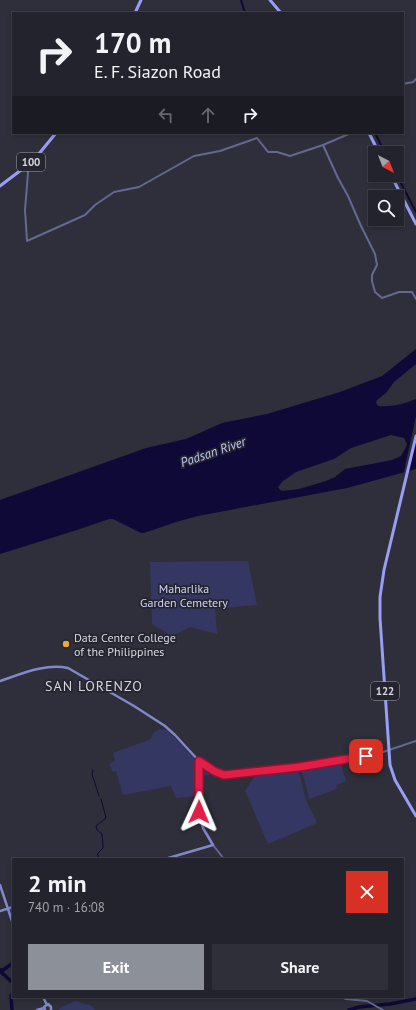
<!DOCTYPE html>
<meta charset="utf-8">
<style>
:root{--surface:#22232c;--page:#2e2f38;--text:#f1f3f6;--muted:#a2a4a9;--line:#3f4048;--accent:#8c9099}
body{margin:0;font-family:"PT Sans",sans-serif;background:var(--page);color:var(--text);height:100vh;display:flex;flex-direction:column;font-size:15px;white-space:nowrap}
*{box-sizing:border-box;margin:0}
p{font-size:13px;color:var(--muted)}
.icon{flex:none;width:22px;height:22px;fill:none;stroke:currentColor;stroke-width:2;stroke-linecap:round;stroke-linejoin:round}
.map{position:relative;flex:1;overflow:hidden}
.sheet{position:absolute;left:12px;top:858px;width:392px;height:140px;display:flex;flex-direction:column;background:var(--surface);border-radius:0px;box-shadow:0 2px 6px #0003,0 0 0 1px var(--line)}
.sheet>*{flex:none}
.top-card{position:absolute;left:12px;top:12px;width:392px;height:122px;border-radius:0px;box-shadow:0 2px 6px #0003,0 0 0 1px var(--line);background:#22232c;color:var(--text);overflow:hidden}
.needle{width:26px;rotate:138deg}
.fabs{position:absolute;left:368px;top:146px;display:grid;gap:8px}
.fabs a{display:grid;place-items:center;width:36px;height:36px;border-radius:0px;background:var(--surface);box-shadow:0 2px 6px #0003,0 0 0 1px var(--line);font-size:20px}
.pin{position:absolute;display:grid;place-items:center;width:34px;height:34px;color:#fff;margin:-17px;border-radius:8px;box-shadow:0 2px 6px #0006}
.me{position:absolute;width:44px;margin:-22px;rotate:1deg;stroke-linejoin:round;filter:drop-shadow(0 0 3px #0008)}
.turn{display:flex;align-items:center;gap:14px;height:84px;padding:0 16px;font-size:18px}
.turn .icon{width:52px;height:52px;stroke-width:2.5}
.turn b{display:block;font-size:28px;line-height:34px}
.lanes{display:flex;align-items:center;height:38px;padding:0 16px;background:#0003;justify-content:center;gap:20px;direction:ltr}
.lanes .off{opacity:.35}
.round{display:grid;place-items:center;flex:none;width:42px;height:42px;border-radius:0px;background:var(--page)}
.head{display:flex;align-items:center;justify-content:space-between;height:68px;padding:0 16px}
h1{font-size:24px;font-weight:700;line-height:30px}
.primary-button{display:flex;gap:8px;margin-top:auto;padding:8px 16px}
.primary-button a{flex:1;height:46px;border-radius:0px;background:var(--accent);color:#fff;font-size:16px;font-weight:700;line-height:46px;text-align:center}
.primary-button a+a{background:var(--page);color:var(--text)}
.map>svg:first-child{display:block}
.green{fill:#353763}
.water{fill:#0f0938;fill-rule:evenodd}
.pier{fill:#2e2f3a}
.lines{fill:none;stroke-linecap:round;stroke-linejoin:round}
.stream{stroke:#0f0938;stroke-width:1}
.canal{stroke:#0f0938;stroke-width:2}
.river{stroke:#0f0938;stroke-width:3.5}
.tertiary{stroke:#646892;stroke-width:2}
.secondary{stroke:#8287c9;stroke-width:2.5}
.primary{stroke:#989ef4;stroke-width:3}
.route-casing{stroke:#92132f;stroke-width:10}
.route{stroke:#e11d48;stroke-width:7}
.poi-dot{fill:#f2a541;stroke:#24252f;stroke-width:1.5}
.labels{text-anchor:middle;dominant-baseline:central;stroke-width:3.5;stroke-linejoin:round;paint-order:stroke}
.shield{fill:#24252f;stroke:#a1a2aa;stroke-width:1}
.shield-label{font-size:11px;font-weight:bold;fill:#d7d8df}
.park-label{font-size:12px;fill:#d2d6f8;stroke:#24252f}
.poi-label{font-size:12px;fill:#d7d8df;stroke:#24252f;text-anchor:start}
.water-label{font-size:13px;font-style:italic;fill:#bfc4f6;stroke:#24252f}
.quarter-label{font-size:14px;letter-spacing:1px;fill:#d7d8df;stroke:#24252f}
</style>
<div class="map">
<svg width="416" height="1010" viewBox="0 0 416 1010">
<rect width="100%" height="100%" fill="#2e2f3a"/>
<path class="green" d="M 248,561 L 257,605 L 215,609 L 217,634 L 190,627 L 172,636 L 152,624 L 150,562 Z
M 159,729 L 167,730 L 196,760 L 197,796 L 176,798 L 171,786 L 123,795 L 116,771 L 113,772 L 109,764 L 115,761 L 113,753 L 151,739 L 153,733 Z
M 340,762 L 346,781 L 336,785 L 337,789 L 309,799 L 304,778 L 300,769 Z
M 200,765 L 213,774 L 201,776 Z
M 297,769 C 302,779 303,790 306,800 C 309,807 314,815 317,823 L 268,844 L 245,791 L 255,776 Z
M 75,1001 L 90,1005 L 95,1010 L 59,1010 L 60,1008 Z"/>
<path class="water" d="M 416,349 L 416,364 L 394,382 L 386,393 L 377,400 L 376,403 L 378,406 C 392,407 404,404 416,399 L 416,469 L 347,488 L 198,516 L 176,522 L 144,533 L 141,533 L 113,519 L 109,519 L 77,530 L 0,554 L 0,500 L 146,448 L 186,439 L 222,423 L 267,414 L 340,392 L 382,376 ZM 391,435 L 404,438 L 407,444 L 406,447 L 401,456 L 392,460 L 345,469 L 335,477 L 326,481 L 299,489 L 283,491 L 280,490 L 278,487 L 283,481 L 296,472 L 334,459 L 351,448 Z"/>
<path class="pier" d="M 416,416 L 416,440 L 408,474 L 403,476 Z"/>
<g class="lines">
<path class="stream" d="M 93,770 L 92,774 L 99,796
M 98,859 L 98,853 L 103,848 L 103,843 L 102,834 L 97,830 L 96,826 L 106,818 L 101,799"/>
<path class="canal" d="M 241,0 L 245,13
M 375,133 L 385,153
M 397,175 L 403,187
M 404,189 L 416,212"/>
<path class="river" d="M 0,970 L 3,970 L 13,963
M 0,971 L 13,983
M 12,1010 L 11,996 L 13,993
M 349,1010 L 359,1007 L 390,1004 L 416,999"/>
<path class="tertiary" d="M 403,84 L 413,82 L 416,79
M 323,145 L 338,178 L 348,196 L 361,226 L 375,254 L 377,265 L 372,275 L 372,281 L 375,292 L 382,298 L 399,292 L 412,292 L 416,299
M 27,166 L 28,173 L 25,210 L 27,241 L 85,215 L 95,205 L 114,192 L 139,187 L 194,156 L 220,151 L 257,138 L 268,152 L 277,152 L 290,156 L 323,145 L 351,133
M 199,761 L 221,775 L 266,771 L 380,753 L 416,741
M 213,845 L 224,859
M 341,997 L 346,999 L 367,1001 L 383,1010"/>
<path class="secondary" d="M 0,681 C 21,674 46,663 68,668 L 134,706 L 165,726 L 175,735 L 199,761 L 200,816 L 203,828 L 213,845 L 165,859
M 0,885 L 13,924
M 0,911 L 13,907
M 43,997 L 47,1005
M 37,1010 L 44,1008
M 45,1010 L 44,1007 L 48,1004 L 51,1007 L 51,1010"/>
<path class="primary" d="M 270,0 L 281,13
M 135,13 L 141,0
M 369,133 L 379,153
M 391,175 L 416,224
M 0,186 L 33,161 L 56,133
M 416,436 L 384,570 L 380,597 L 380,618 L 390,765 L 395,780 L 416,816"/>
</g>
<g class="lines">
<g class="route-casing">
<path id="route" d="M 199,812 L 199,761 L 214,771 L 224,775 L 299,767 L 366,756"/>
</g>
<use href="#route" class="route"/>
</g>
<circle class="poi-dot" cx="66" cy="644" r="4"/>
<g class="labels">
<g class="shield">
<rect x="17" y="153" width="28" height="18" rx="3"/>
<rect x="371" y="682" width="28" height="18" rx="3"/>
</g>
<g class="shield-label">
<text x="31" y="162">100</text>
<text x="385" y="691">122</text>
</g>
<g class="park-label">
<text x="184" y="588">Maharlika<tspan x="184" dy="14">Garden Cemetery</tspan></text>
</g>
<g class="poi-label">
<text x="74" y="637">Data Center College<tspan x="74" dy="14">of the Philippines</tspan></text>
</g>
<g class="water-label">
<text transform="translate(213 452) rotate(-19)">Padsan River</text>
</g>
<g class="quarter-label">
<text x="94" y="686">SAN LORENZO</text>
</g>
</g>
</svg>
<div class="fabs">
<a><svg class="needle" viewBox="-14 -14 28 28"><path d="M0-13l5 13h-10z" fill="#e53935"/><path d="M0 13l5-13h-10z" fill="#a2a4a9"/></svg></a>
<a><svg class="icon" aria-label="search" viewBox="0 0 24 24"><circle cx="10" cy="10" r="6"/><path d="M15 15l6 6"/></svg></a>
</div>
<div class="pin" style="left:366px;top:756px;background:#d93025"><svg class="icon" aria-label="arrive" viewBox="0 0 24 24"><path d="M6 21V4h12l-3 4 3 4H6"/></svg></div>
<svg class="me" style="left:199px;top:812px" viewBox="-20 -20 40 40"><path d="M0-17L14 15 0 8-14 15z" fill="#e11d48" stroke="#fff" stroke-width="4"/></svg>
<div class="top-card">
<div class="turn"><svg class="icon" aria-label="right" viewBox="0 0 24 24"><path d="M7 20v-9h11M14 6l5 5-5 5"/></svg><div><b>170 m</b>E. F. Siazon Road</div></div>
<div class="lanes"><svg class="icon off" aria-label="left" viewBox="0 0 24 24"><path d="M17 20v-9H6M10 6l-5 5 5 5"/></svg><svg class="icon off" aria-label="ahead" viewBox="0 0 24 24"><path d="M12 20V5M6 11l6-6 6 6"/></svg><svg class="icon" aria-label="right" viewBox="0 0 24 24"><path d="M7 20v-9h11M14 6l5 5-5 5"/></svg></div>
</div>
<section class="sheet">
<div class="head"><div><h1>2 min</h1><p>740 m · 16:08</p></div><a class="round" style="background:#d93025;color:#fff"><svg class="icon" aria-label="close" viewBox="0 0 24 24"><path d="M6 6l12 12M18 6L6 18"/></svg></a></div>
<div class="primary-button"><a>Exit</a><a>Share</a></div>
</section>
</div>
